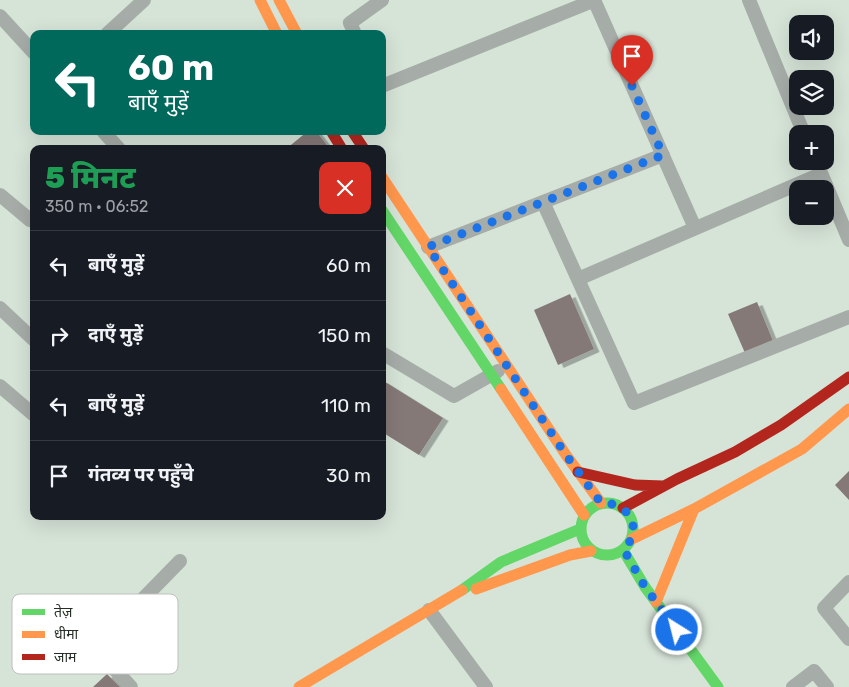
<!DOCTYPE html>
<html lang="hi">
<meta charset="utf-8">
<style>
:root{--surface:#171b24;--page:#20242c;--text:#f1f3f6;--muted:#9ea1a6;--line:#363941}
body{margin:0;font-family:Rubik,"Noto Sans Devanagari",sans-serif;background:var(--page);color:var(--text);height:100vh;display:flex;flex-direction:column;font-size:19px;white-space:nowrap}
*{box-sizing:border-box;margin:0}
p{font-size:16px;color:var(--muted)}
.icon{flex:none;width:28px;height:28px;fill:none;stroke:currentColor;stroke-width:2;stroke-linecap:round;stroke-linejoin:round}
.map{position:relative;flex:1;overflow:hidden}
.side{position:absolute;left:30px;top:145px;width:356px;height:375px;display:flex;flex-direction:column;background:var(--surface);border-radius:10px;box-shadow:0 5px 20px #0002}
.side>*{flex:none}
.banner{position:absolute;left:30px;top:30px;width:356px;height:105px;border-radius:10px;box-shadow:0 5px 20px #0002;background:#00695c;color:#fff;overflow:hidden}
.fabs{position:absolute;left:789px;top:15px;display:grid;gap:10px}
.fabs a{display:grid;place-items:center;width:45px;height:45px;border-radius:10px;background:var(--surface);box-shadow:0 5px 20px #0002;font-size:25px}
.pin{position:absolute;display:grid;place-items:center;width:42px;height:42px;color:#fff;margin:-51px -21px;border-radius:50% 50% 50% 0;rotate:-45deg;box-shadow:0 0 5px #0007}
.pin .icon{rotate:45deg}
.me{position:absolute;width:55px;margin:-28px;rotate:324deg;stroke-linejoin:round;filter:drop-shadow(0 0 4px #0008)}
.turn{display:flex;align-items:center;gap:18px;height:105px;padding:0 15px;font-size:22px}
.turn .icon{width:65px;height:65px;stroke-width:2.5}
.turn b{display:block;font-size:35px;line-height:42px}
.round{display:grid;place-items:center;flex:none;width:52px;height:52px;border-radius:10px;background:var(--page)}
.overview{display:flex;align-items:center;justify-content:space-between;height:85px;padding:0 15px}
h1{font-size:30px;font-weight:800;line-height:38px;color:#1e9e55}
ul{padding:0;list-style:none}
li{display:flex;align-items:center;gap:15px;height:70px;padding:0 15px;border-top:1px solid var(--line)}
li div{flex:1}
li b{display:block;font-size:19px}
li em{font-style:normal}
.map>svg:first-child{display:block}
.building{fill:#857978;filter:url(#shadow)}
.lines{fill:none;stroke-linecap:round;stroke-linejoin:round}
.street{stroke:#a6aca7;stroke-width:14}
.fast{stroke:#63d668;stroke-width:11}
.slow{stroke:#ff974d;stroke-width:11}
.jam{stroke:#b3261e;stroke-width:11}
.route{stroke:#1a73e8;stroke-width:9;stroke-dasharray:0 16.2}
.key{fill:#fff;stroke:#bdc0be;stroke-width:1}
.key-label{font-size:14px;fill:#242e25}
</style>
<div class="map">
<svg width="849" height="687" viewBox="0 0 849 687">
<defs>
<filter id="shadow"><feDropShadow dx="5.5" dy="3" stdDeviation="0" flood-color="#0004"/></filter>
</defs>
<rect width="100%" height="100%" fill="#d6e3d7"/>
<path class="building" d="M 308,131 L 316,131 L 330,149 L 286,149 Z
M 570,294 L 594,349 L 558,365 L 534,310 Z
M 757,302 L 773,341 L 745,353 L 728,314 Z
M 382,380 L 443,418 L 419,455 L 382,432 Z
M 849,471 L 849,500 L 835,485 Z
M 107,674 L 120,687 L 93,687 Z"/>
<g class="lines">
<path class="street" d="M 594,0 L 695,228
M 749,0 L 804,134
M 0,16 L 34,53
M 107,34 L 144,0
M 355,34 L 350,23 L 382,0
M 382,86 L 595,0
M 103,131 L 119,149
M 816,161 L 849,240
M 0,195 L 30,220
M 543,202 L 634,403 L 849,317
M 428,247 L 663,155
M 578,279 L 821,174
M 0,308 L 34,340
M 382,353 L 454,396 L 498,371
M 0,386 L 34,415
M 849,582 L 824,608 L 849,639
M 429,610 L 486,687
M 131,687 L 95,648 L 180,561
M 793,687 L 814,671 L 827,687"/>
<path class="fast" d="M 382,210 L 501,389
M581 529a26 26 0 1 1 52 0a26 26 0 1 1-52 0Z
M 623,550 L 645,587 L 718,687
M 462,590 L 501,562 L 580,529"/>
<path class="slow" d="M 260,0 L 277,34
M 279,0 L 297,34
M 382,177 L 566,455 L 601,503
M 501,389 L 584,515
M 632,539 L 694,509 L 802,449 L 849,409
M 476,589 L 570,555 L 591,551
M 656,602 L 694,509
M 299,687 L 462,590"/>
<path class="jam" d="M 331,131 L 342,149
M 352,131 L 364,149
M 578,472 L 635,485 L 663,486
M 623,508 L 677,479 L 735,452 L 781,425 L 849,377"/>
</g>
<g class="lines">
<path class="route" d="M 632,86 L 663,155 L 428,247 L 566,455 L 601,503 C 619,502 638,515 632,536 C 631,541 627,545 624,550 L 645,587 L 677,630"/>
</g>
<rect x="12" y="594" width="166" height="80" rx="8" class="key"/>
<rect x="22" y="609" width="23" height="6" fill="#63d668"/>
<rect x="22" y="631" width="23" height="7" fill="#ff974d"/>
<rect x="22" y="654" width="23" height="6" fill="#b3261e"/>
<g class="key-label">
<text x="54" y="617">तेज़</text>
<text x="54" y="639">धीमा</text>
<text x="54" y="662">जाम</text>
</g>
</svg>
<div class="fabs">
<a><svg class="icon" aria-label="sound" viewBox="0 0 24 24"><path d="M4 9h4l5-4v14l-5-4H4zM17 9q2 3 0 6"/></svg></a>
<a><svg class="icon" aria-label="layers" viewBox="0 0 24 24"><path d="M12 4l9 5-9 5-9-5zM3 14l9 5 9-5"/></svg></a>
<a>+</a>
<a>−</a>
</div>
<div class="pin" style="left:632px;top:86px;background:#d93025"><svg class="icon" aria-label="arrive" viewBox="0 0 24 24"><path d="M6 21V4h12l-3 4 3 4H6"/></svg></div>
<svg class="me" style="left:677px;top:630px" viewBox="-20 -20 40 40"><circle r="17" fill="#1a73e8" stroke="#fff" stroke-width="3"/><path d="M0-11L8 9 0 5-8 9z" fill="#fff"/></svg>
<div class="banner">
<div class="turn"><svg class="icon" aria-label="left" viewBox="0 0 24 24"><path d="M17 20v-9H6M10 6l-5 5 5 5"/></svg><div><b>60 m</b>बाएँ मुड़ें</div></div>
</div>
<section class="side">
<div class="overview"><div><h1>5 मिनट</h1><p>350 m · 06:52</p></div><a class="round" style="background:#d93025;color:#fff"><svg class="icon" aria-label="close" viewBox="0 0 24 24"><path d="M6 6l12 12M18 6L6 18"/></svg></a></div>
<ul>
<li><svg class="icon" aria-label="left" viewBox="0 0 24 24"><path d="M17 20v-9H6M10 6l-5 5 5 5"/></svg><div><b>बाएँ मुड़ें</b></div><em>60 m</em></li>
<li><svg class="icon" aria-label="right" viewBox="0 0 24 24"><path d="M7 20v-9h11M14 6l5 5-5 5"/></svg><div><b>दाएँ मुड़ें</b></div><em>150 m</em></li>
<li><svg class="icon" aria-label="left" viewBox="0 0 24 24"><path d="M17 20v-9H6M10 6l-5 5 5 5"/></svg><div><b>बाएँ मुड़ें</b></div><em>110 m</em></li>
<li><svg class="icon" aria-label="arrive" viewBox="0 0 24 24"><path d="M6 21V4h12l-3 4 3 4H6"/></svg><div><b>गंतव्य पर पहुँचे</b></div><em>30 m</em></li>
</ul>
</section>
</div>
